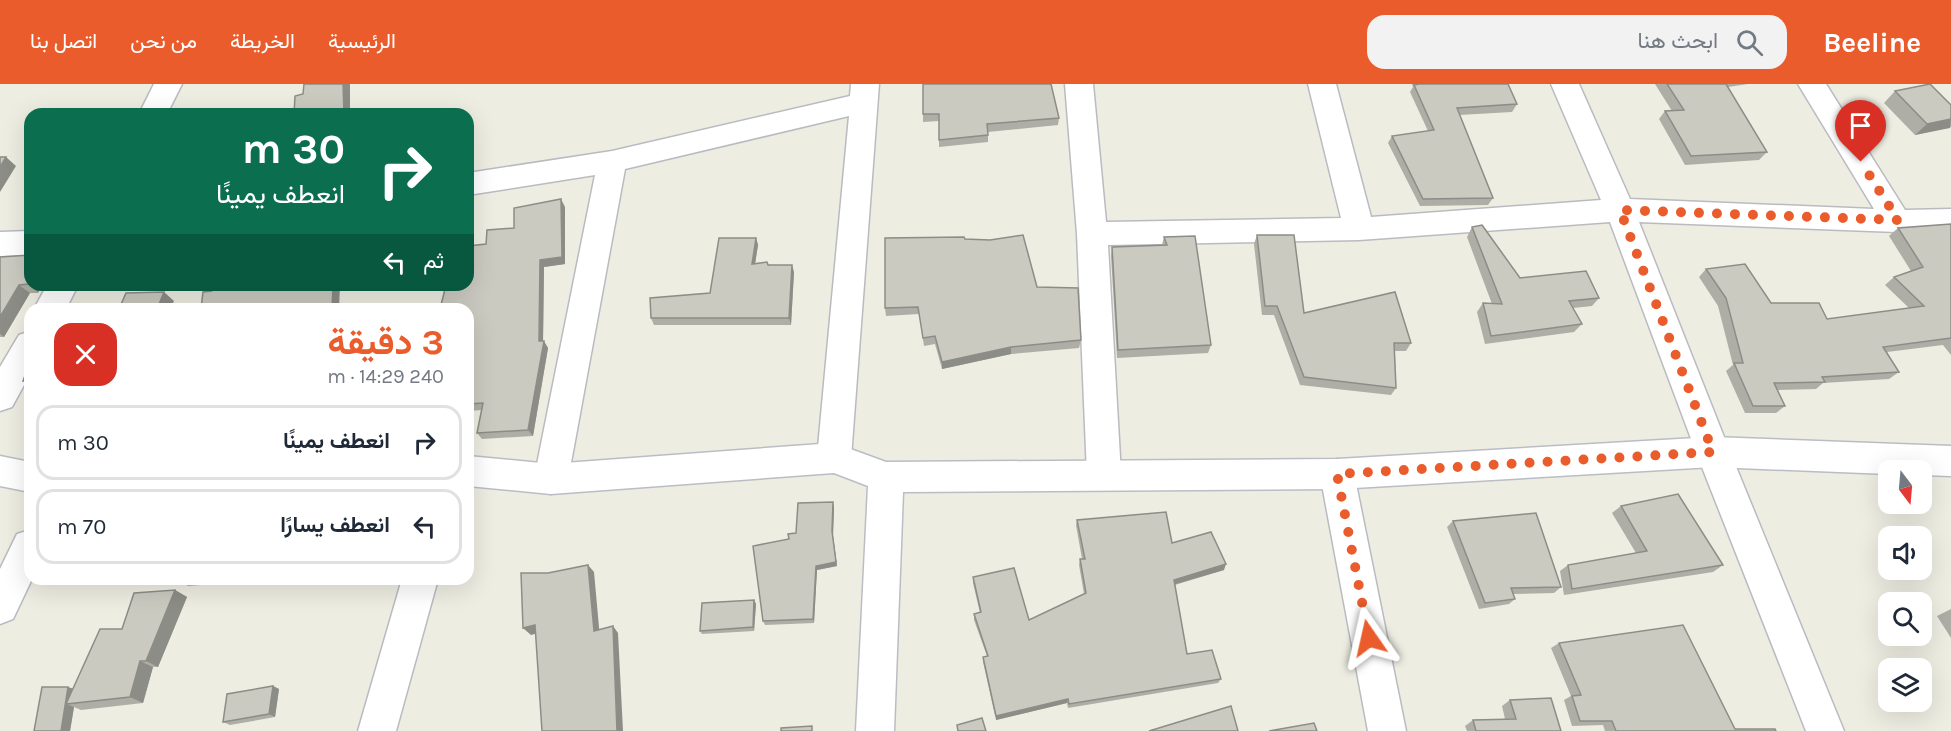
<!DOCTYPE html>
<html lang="ar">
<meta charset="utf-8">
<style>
:root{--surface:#fff;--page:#f2f2f3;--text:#1f2937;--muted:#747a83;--line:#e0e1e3;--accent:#ea5c2c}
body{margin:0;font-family:Karla,Vazirmatn,sans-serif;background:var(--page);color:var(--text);direction:rtl;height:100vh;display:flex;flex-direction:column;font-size:22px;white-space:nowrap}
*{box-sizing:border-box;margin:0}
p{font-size:20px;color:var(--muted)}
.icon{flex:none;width:33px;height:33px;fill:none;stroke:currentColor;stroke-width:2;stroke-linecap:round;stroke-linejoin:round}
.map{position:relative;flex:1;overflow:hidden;direction:ltr}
.details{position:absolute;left:24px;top:219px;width:450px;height:282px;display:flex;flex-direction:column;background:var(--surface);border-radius:18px;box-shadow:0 6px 24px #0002;direction:rtl}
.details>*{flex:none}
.guide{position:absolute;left:24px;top:24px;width:450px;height:183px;border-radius:18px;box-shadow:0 6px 24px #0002;direction:rtl;background:#0b6e4f;color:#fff;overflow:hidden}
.needle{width:39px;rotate:164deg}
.tools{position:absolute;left:1878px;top:376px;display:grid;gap:12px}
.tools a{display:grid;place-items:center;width:54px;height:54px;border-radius:12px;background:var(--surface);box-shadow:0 6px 24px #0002;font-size:30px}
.pin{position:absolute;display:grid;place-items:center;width:51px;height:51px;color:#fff;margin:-62px -26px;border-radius:50% 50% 50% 0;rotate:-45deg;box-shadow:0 0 6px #0007}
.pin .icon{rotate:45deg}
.me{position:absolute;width:66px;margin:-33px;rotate:349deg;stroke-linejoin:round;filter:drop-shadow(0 0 4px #0008)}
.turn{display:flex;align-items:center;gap:21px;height:126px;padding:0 30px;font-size:27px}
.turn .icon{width:78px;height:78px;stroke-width:2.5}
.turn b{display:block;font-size:42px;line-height:51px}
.then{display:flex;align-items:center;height:57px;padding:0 30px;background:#0003;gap:12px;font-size:22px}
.round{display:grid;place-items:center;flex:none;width:63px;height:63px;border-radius:18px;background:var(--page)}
.summary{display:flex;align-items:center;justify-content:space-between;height:102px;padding:0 30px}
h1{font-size:36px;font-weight:700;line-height:45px;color:var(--accent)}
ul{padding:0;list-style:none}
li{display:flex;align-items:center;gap:18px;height:75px;margin:0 12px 9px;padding:0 18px;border:3px solid var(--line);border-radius:18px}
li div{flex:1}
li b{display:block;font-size:22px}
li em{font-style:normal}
header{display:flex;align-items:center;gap:36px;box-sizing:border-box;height:84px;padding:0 30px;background:var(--accent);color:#fff}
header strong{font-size:28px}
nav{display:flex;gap:33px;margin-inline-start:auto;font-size:21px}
.search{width:420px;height:54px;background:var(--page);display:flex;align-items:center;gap:15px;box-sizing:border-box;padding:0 21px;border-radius:18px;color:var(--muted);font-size:22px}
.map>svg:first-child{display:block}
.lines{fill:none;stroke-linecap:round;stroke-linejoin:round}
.street-casing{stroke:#babbc1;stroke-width:3}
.secondary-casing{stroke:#bbbdc4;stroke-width:3}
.street{fill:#fff;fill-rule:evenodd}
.secondary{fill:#fff;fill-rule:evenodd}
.wall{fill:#aeaea6}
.shaded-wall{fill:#8d8d87}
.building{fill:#cacac1;stroke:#8d8d87;stroke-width:1.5}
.route{stroke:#ea5c2c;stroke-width:10;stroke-dasharray:0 18}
</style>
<header>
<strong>Beeline</strong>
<div class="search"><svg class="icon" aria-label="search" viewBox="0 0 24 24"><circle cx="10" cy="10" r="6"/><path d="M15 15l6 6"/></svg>ابحث هنا</div>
<nav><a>الرئيسية</a><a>الخريطة</a><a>من نحن</a><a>اتصل بنا</a></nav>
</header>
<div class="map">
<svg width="1951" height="647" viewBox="0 0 1951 647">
<rect width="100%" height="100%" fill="#eeede2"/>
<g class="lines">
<g class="street-casing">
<path id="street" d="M 154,0 L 182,0 L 167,30 L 139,30 Z
M 851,0 L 879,0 L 851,374 L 846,385 L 834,389 L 822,385 L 817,374 L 849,32 L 625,85 L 568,395 L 563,406 L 551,410 L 539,406 L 534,395 L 595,91 L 468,111 L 468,89 L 612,67 L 850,12 Z
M 1065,0 L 1093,0 L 1106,138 L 1341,134 L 1308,0 L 1336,0 L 1371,133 L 1601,116 L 1551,0 L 1579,0 L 1630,115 L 1874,125 L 1798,0 L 1826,0 L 1905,126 L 1951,125 L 1951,147 L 1897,148 L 1639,138 L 1730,368 L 1844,647 L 1806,647 L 1696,368 L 1610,138 L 1359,156 L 1108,161 L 1121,391 L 1116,402 L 1104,406 L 1092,402 L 1087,391 L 1077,150 Z
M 30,147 L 30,171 L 0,172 L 0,148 Z
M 47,201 L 78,201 L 66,225 L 34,225 Z
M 30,247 L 30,290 L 12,323 L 0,327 L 0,283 L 19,251 Z
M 1337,375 L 1349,379 L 1354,390 L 1406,647 L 1368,647 L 1320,390 L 1325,379 Z
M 30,446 L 30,495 L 32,495 L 13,535 L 0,540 L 0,485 L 17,450 Z
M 402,495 L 438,495 L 396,647 L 358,647 Z"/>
</g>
<g class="secondary-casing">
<path id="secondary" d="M 1713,353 L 1951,362 L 1951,392 L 1922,391 L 1922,387 L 1888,387 L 1888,390 L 1713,383 L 1337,405 L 903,408 L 894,647 L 856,647 L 868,402 L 834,389 L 551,410 L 468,402 L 468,372 L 551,380 L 834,359 L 886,378 L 1337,375 Z
M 0,372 L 30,378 L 30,408 L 0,402 Z"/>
</g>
<use href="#street" class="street"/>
<use href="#secondary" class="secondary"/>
</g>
<path class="wall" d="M 923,0 L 1059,34 L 1058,41 L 988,48 L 988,58 L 939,63 L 939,37 L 923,38 Z
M 1412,0 L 1508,0 L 1517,20 L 1512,28 L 1459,31 L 1493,114 L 1488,121 L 1420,122 L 1388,59 L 1392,52 L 1428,47 L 1410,8 L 1413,3 Z
M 1655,0 L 1748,0 L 1728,3 L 1767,68 L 1759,76 L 1685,81 L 1659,35 L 1665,27 L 1672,27 Z
M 1895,7 L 1951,21 L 1951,43 L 1915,51 L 1884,19 Z
M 565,123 L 565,180 L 544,183 L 543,257 L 548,264 L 533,352 L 482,355 L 477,349 L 482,326 L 468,327 L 468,225 L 486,160 L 514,144 Z
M 1951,140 L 1951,271 L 1943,261 L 1887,268 L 1899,288 L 1889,295 L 1823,299 L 1816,305 L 1777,306 L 1785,322 L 1776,329 L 1745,329 L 1726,287 L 1733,281 L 1718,222 L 1699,193 L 1706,185 L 1771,219 L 1827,235 L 1909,224 L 1885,201 L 1894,193 L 1911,187 L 1889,152 L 1898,144 Z
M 1472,143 L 1520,194 L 1599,214 L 1592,222 L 1573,224 L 1582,240 L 1574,248 L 1485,260 L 1477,228 L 1483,219 L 1492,220 L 1467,153 Z
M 1257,151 L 1304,229 L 1411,259 L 1406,267 L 1395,267 L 1396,304 L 1391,311 L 1300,301 L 1274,231 L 1262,231 L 1254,160 Z
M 1164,153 L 1211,261 L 1208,269 L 1117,274 L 1111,172 L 1112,163 L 1162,161 Z
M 756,154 L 758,161 L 755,179 L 768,181 L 794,188 L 791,241 L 654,241 L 651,234 L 710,209 Z
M 965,155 L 1037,203 L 1081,256 L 1079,264 L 1011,270 L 942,285 L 935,260 L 924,262 L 919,230 L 886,232 L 885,224 Z
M 0,173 L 38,209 L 30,209 L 4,253 L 0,253 Z
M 30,278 L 30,302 L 23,297 Z
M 1621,422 L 1723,481 L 1713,488 L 1564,511 L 1560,487 L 1568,481 L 1636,469 L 1612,429 Z
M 834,423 L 833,452 L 837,482 L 817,486 L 814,539 L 765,541 L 763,537 L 789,455 Z
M 1077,436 L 1172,459 L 1224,486 L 1175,501 L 1187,570 L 1221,595 L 1218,599 L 1068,624 L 1067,619 L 996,636 L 983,578 L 983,573 L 987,572 L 974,536 L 974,530 L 980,529 L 973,499 L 973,493 L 1029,536 L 1084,510 L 1079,481 L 1080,475 L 1082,475 L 1076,441 Z
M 1453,437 L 1561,503 L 1554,509 L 1513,510 L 1515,515 L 1509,520 L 1479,525 L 1447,443 Z
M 176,495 L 227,495 L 226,499 L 188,502 Z
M 175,506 L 187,513 L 158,583 L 153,583 L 143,619 L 81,626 L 74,623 L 70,647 L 34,647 L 73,605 L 122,545 Z
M 754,516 L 756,520 L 754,547 L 702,550 L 700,547 Z
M 1951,525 L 1951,554 L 1937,532 Z
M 1559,559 L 1735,645 L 1776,647 L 1605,647 L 1603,641 L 1572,642 L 1564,616 L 1571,612 L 1551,564 Z
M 273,602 L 279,605 L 275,633 L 230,641 L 223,638 Z
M 1510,616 L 1561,647 L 1467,647 L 1465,642 L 1473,636 L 1505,635 L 1502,622 Z"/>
<path class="shaded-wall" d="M 343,0 L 350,0 L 350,30 L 344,30 Z
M 1951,35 L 1950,44 L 1915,51 L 1927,40 Z
M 6,73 L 16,82 L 0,108 L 0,83 Z
M 561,115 L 565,123 L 565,180 L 544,183 L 543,259 L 544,257 L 548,264 L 533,352 L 528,346 L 539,257 L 540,176 Z
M 756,154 L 758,161 L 754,187 L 752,180 Z
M 792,181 L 794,188 L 791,241 L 789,234 Z
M 30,195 L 30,201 L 42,201 L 38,209 L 28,200 Z
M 19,201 L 30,209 L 4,253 L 0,250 L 0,233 Z
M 333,201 L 340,201 L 339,225 L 332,225 Z
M 164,208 L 174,217 L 170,225 L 157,225 Z
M 1011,263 L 1011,270 L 942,285 L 942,278 Z
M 833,418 L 834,423 L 833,452 L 837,482 L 817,486 L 814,539 L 813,535 L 816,482 L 832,447 Z
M 1226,480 L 1224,486 L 1172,501 L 1174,496 Z
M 588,481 L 594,488 L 600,554 L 594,547 Z
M 219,495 L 227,495 L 226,499 Z
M 175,506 L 187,513 L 158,583 L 146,577 Z
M 754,516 L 756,520 L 754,547 L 753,543 Z
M 535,541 L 542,548 L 531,551 L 523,544 Z
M 613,542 L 618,549 L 623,647 L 617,647 Z
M 140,577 L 153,583 L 143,619 L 130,613 Z
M 273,602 L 279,605 L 275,633 L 269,630 Z
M 68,603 L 77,606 L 66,620 L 74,623 L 70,647 L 61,647 Z
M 1068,615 L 1067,619 L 996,636 L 996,632 Z"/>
<path class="building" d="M 304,0 L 343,0 L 344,30 L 294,30 L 295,12 L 303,10 Z
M 923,0 L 1051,0 L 1059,34 L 987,40 L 988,51 L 939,56 L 939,30 L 923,30 Z
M 1419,0 L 1508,0 L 1517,20 L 1457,24 L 1493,114 L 1423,115 L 1392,52 L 1434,46 L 1414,1 Z
M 1667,0 L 1726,0 L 1767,68 L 1691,72 L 1665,27 L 1684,26 Z
M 1930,0 L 1951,21 L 1951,35 L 1927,40 L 1895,7 Z
M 0,73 L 6,73 L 0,83 Z
M 561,115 L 562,173 L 540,176 L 539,257 L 544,257 L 528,346 L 477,349 L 483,319 L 468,320 L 468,225 L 440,225 L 446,201 L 468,201 L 468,162 L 486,160 L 487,146 L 514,144 L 514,124 Z
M 1951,140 L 1951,254 L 1883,263 L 1899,288 L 1822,293 L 1825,298 L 1774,299 L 1785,322 L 1753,322 L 1734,279 L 1743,279 L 1726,214 L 1706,185 L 1745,180 L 1771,219 L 1819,219 L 1827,235 L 1924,222 L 1894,193 L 1923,183 L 1898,144 Z
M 1482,141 L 1520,194 L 1586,187 L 1599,214 L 1569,217 L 1582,240 L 1491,252 L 1483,219 L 1502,220 L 1472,143 Z
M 1023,151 L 1037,203 L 1078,204 L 1081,256 L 1011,263 L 942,278 L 935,252 L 923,254 L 918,223 L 885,224 L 885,154 L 964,153 L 965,155 L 990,156 Z
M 1257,151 L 1294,151 L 1304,229 L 1395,208 L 1411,259 L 1394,259 L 1396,304 L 1304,293 L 1277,222 L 1265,222 Z
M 1195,152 L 1211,261 L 1118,266 L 1112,163 L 1167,161 L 1164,153 Z
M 719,154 L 756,154 L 752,180 L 767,178 L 768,181 L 792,181 L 789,234 L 651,234 L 650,214 L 710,209 Z
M 30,171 L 30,195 L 28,200 L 19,201 L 0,233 L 0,173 Z
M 213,201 L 333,201 L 332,225 L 201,225 L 203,208 L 212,207 Z
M 164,208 L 157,225 L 119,225 L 126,209 Z
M 30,278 L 30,297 L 23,297 Z
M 1678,410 L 1723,481 L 1572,505 L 1568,481 L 1647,467 L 1621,422 Z
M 833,418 L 832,447 L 836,478 L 816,482 L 813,535 L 763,537 L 753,462 L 789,455 L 788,450 L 796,449 L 798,419 Z
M 1166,428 L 1172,459 L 1211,448 L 1226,480 L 1174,496 L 1187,570 L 1212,566 L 1221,595 L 1069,620 L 1068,615 L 996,632 L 983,573 L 988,572 L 974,530 L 981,528 L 973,493 L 1014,484 L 1029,536 L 1086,509 L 1080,475 L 1085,475 L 1077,436 Z
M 1536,429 L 1561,503 L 1511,504 L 1515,515 L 1485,519 L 1453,437 Z
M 588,481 L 594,547 L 613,542 L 617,647 L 542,647 L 535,541 L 523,544 L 521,489 L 548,489 Z
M 175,506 L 146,577 L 140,577 L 130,613 L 66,620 L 100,545 L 122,545 L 134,509 Z
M 754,516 L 753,543 L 700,547 L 702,519 Z
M 1683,541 L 1735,645 L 1775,645 L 1776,647 L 1616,647 L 1612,637 L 1580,637 L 1572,612 L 1581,611 L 1559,559 Z
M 273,602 L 269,630 L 223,638 L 227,610 Z
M 42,603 L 68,603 L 61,647 L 34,647 Z
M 1551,614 L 1561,647 L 1476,647 L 1473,636 L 1516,635 L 1510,616 Z
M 1231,622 L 1238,647 L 1149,647 Z
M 982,634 L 986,647 L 958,647 L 957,641 Z
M 1314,639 L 1317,647 L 1269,647 Z
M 812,642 L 812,647 L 781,647 L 781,644 Z"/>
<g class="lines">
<path class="route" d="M 1369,554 L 1337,390 L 1713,368 L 1620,126 L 1898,136 L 1861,78"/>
</g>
</svg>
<div class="tools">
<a><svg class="needle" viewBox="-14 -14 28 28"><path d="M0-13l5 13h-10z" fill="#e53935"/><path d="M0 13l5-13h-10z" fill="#747a83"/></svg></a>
<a><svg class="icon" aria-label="sound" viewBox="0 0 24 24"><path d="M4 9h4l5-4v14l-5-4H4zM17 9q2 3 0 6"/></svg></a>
<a><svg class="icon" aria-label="search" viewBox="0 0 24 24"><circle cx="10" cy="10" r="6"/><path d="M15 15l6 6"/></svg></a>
<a><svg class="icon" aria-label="layers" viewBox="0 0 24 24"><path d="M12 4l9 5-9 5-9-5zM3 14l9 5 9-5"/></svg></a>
</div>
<div class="pin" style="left:1861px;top:78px;background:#d93025"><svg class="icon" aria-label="arrive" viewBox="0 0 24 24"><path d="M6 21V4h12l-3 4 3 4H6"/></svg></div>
<svg class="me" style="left:1369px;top:554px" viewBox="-20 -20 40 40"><path d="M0-17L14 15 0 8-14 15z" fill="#ea5c2c" stroke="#fff" stroke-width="4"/></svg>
<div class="guide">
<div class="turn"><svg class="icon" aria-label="right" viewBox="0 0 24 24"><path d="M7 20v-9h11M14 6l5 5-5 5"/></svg><div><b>30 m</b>انعطف يمينًا</div></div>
<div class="then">ثم<svg class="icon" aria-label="left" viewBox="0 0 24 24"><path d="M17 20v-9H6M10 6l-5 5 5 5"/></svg></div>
</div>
<section class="details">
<div class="summary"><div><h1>3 دقيقة</h1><p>240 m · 14:29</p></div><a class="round" style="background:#d93025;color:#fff"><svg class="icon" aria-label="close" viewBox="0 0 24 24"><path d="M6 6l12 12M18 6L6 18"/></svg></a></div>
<ul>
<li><svg class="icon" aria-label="right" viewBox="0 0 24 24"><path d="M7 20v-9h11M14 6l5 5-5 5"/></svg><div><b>انعطف يمينًا</b></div><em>30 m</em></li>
<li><svg class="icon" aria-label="left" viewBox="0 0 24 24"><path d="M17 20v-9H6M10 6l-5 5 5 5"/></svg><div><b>انعطف يسارًا</b></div><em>70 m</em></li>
</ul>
</section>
</div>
